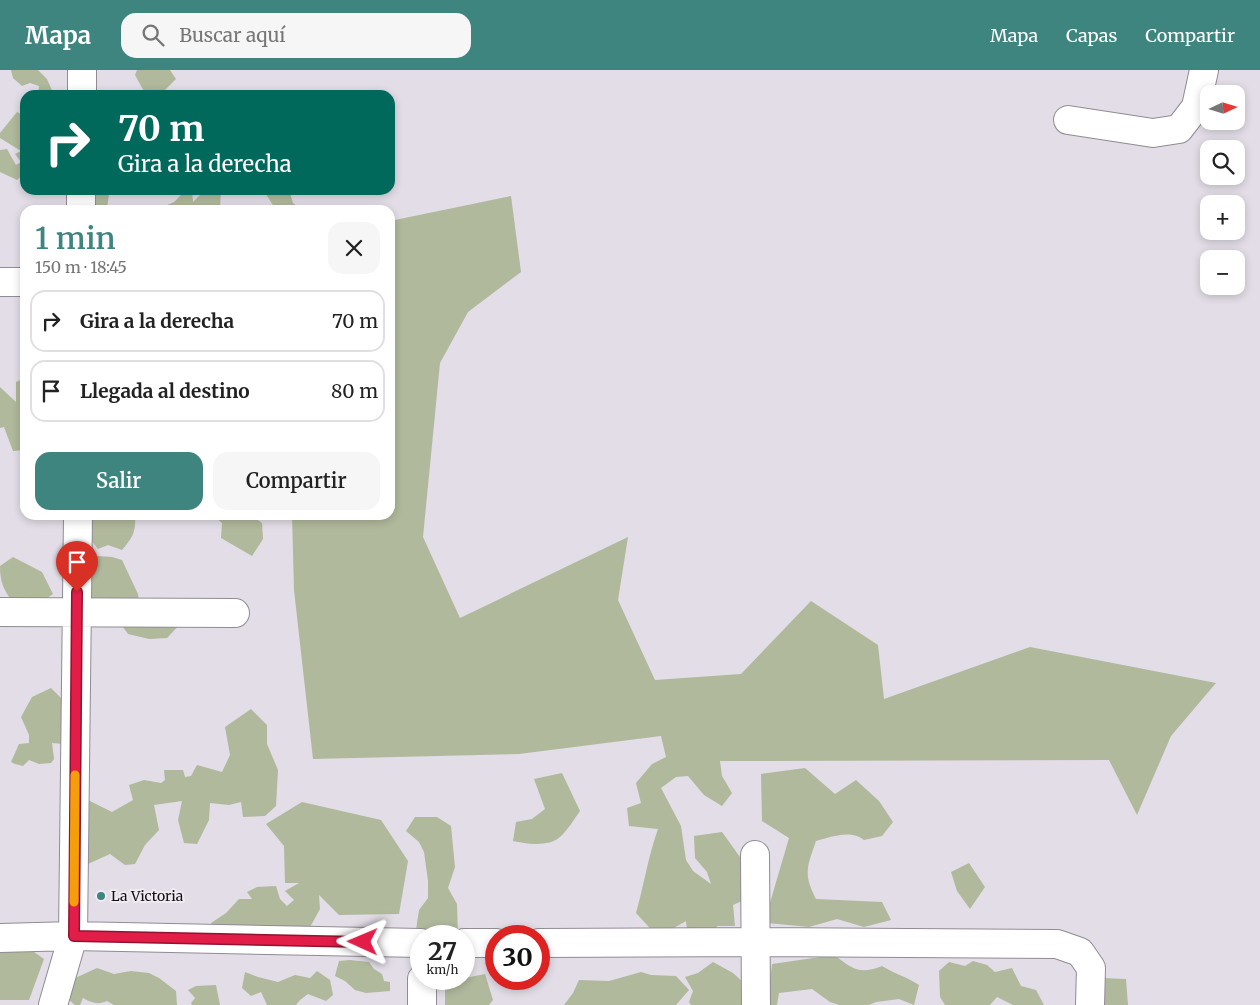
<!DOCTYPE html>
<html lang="es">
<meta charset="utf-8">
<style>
:root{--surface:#fff;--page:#f6f6f6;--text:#222;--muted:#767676;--line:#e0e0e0;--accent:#3e857f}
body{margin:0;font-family:Merriweather,serif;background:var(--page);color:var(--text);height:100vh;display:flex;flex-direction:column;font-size:19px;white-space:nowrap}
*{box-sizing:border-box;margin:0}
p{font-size:16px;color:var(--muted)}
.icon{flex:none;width:28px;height:28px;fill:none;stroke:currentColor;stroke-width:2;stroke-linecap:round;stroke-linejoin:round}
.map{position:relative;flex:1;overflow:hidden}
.drawer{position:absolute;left:20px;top:135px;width:375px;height:315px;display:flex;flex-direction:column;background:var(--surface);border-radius:15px;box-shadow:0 2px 8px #0003}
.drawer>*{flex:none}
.hud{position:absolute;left:20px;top:20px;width:375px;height:105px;border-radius:15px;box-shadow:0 2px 8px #0003;background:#00695c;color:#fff;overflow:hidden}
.needle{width:32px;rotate:86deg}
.buttons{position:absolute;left:1200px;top:15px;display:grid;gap:10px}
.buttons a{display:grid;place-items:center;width:45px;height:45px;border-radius:10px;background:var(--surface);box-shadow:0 2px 8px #0003;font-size:25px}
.speed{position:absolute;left:410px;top:855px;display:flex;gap:10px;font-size:25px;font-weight:700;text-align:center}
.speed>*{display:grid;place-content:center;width:65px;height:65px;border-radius:50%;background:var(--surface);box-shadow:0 2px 8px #0003;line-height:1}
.speed small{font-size:12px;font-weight:400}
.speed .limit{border:8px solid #d22;background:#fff;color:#111}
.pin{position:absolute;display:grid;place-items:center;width:42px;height:42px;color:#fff;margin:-51px -21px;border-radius:50% 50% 50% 0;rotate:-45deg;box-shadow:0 0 5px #0007}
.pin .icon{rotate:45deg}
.me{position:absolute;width:55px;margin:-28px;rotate:271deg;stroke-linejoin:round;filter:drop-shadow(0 0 4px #0008)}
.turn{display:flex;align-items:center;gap:18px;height:105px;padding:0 15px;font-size:22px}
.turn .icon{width:65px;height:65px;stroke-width:2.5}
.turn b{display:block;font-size:35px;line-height:42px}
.round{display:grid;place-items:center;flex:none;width:52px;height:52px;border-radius:15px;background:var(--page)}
.head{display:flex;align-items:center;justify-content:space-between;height:85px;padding:0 15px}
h1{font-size:30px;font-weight:600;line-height:38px;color:var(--accent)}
.button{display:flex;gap:10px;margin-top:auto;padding:10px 15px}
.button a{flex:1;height:58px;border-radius:15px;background:var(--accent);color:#fff;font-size:20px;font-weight:600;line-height:58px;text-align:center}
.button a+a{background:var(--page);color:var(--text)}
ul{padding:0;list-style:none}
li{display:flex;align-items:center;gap:15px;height:62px;margin:0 10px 8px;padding:0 5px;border:2px solid var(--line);border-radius:15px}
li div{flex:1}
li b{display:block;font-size:19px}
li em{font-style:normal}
header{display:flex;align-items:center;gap:30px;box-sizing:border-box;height:70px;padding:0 25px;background:var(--accent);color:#fff}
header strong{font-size:24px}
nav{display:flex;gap:28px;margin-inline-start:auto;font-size:18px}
.search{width:350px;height:45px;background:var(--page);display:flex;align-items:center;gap:12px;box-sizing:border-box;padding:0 18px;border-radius:15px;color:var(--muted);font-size:19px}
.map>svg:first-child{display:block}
.green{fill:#b0b99c}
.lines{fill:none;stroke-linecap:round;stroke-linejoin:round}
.minor-casing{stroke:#918b94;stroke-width:30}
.minor{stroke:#fff;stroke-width:28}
.route-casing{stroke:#92132f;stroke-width:12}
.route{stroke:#e11d48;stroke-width:9}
.slow{stroke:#f59e0b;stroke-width:9}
.poi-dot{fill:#3e857f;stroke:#f0eaf3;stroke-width:2}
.labels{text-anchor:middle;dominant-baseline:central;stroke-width:4;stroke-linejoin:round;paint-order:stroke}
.poi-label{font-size:14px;fill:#110f12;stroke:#f0eaf3;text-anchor:start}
</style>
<header>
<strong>Mapa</strong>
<div class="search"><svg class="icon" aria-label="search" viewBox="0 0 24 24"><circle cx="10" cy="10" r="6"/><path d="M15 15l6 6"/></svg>Buscar aquí</div>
<nav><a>Mapa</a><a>Capas</a><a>Compartir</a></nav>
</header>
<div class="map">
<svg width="1260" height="935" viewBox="0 0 1260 935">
<rect width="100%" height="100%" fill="#e2dde6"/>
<path class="green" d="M 11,0 L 38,0 L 47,9 L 54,25 L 38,25 L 39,16 L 30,13 L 22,16 L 13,8 Z
M 137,0 L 170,0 L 176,9 L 160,25 L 146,25 L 135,5 Z
M 17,42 L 25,46 L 25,107 L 23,105 L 17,110 L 0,102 L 0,80 L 7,79 L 16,95 L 21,92 L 15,84 L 21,81 L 0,68 L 0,63 Z
M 81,120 L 105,120 L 109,124 L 107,139 L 82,140 Z
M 164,120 L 192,120 L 193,132 L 201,124 L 199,120 L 221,120 L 220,140 L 156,140 L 174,132 L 183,123 L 163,121 Z
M 257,120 L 289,120 L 293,133 L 303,140 L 276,140 L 264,121 Z
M 511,126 L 521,202 L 468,242 L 440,293 L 423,467 L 460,548 L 628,467 L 618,530 L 655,610 L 741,604 L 811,531 L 878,575 L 884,629 L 1030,577 L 1216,613 L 1171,666 L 1137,745 L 1109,690 L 720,691 L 722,706 L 732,723 L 722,736 L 704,725 L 688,706 L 676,707 L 661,718 L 681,756 L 686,790 L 693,801 L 711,814 L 707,802 L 695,788 L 694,766 L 722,762 L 740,787 L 751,827 L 733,835 L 735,856 L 718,856 L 709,862 L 687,860 L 686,851 L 658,867 L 636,843 C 644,815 648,787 658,759 L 629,756 L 627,738 L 641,733 L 636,713 L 652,694 L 666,687 L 661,666 L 519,684 L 313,689 L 294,520 L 292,445 L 390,445 L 390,151 Z
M 25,299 L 25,380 L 13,381 L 4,357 L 0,358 L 0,317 L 16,332 L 16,312 L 22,309 Z
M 90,445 L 135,445 C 136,462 133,467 122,480 L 108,475 L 98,479 L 90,469 Z
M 213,445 L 251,445 L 262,453 L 263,469 L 252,486 L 221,468 L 222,453 Z
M 97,486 L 112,487 L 122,490 L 138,524 L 139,531 C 157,528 171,527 188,533 L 184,550 L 167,568 L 149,569 L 128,564 L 108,536 L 81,532 L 78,494 Z
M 13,487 L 42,502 L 53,524 L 37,535 L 12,531 C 3,519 0,511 0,496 Z
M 51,618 L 68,635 L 64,674 L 52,673 L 54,689 L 51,693 L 39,694 L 29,690 L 23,696 L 15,694 L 11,692 L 19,674 L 29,673 L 29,665 L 21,647 L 32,627 Z
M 251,639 L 267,655 L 267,674 L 278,700 L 276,736 L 265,746 L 243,747 L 241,732 L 229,735 L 210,733 L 209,750 L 197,774 L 184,773 L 178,750 L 182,731 L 154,735 L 159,760 L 145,775 L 135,794 L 125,795 L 110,784 L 88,794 L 82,775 L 82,727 L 112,742 L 133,730 L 129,715 L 144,710 L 161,713 L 165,710 L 164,700 L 183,700 L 185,707 L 191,706 L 197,695 L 222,702 L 230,685 L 225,657 Z
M 805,698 L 835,724 L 856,710 L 879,731 L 893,752 L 882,766 L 864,770 C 851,759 830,767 816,771 C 807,797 803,804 816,829 L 882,832 L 891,850 L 864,857 L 837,849 L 809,857 L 757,852 L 767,843 L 789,768 L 762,751 L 761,704 Z
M 562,703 L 580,741 C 574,749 568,760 560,767 C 549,777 527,774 513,771 L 516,752 L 532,749 L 545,739 L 534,709 Z
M 302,732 L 381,750 L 408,791 L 399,844 L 339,845 L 319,825 L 320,839 L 309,859 L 220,863 L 211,853 L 226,843 L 239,829 L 252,829 L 247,822 L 257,817 L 276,816 L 280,829 L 287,836 L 294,830 L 285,821 L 299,813 L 285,813 L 284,776 L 266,754 Z
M 415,747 L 437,747 L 451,756 L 455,797 L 448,818 L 457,834 L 458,866 L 416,860 L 419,840 L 428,828 L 428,811 L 424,782 L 419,772 L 406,761 Z
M 969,793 L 985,817 L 970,839 L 957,821 L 951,802 Z
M 14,868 L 44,889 L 29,930 L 0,930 L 0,873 Z
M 834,885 C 853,899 859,905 882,896 C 895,904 907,907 919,915 L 914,935 L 899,929 L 876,932 L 869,935 L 839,935 L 830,932 L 812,919 L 779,923 L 777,935 L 767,935 L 772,894 Z
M 350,890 L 369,892 L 374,899 L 382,904 L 384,911 L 390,912 L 390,921 L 366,923 L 355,920 L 345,911 L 335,906 L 339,891 Z
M 973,891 L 987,895 L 995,902 L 1012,898 L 1021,916 L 1036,920 L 1044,935 L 1013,935 L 997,927 L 990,935 L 945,935 L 940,927 L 939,901 L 949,892 L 965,896 Z
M 713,892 L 733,903 L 744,913 L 749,935 L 691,935 L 689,932 L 693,921 L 685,907 L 698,903 Z
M 97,898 L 114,904 L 131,901 L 149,903 L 159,908 L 176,921 L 177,935 L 114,935 L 107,931 C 98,935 92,933 83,928 L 80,935 L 75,935 L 68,929 L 71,910 Z
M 317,901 L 330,910 L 333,925 L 326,931 L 308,924 L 300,930 L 296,935 L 267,935 L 261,922 L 251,926 L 242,918 L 245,902 L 258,907 L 278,912 L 295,905 L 310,908 Z
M 641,902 L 651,905 L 676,906 L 689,920 L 676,935 L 564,935 L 573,923 L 579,910 L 609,911 Z
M 485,904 L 493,930 L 489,935 L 445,935 L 445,912 Z
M 1102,908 L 1126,909 L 1128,935 L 1084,935 Z
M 216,915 L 220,935 L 192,935 L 191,933 L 195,928 L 188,920 L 196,916 Z"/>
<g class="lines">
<g class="minor-casing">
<path id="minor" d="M 82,25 L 82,0
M 1068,50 L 1153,63 L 1179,59 L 1196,37 L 1204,0
M 81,140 L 81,120
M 0,212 L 25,212
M 0,542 L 235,543
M 755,785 L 756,935
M 0,868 L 73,866 L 421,873
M 464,873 L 496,873
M 539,873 L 756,872 L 1057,874 L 1080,882 L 1091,898 L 1090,935
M 422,909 L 422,935
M 53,935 L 73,866 L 78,445"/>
</g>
<use href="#minor" class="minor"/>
</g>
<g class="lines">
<g class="route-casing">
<path id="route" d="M 77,522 L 74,866 L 363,872"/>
</g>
<use href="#route" class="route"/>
<path class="slow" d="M 74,832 L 75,705"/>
</g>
<circle class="poi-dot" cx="101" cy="826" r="5"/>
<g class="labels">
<g class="poi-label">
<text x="111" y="826">La Victoria</text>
</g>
</g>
</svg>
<div class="buttons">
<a><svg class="needle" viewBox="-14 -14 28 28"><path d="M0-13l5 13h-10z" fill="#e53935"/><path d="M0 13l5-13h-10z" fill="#767676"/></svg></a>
<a><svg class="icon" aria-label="search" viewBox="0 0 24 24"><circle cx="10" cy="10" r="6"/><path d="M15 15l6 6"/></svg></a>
<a>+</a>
<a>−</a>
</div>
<div class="speed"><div>27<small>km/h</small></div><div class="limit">30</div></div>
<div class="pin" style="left:77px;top:522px;background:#d93025"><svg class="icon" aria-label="arrive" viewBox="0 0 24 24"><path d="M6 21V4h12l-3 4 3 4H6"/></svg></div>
<svg class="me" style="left:363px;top:872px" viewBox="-20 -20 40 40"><path d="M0-17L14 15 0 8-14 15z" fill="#e11d48" stroke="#fff" stroke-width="4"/></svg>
<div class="hud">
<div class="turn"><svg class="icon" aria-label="right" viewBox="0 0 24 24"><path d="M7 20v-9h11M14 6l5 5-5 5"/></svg><div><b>70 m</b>Gira a la derecha</div></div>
</div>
<section class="drawer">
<div class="head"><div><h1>1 min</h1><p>150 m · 18:45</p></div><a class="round"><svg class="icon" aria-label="close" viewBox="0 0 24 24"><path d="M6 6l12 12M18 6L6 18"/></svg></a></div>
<ul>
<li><svg class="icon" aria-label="right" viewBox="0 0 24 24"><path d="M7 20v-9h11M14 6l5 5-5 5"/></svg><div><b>Gira a la derecha</b></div><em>70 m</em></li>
<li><svg class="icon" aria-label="arrive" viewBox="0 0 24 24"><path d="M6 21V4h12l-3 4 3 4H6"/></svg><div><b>Llegada al destino</b></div><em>80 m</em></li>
</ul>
<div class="button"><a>Salir</a><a>Compartir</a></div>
</section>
</div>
